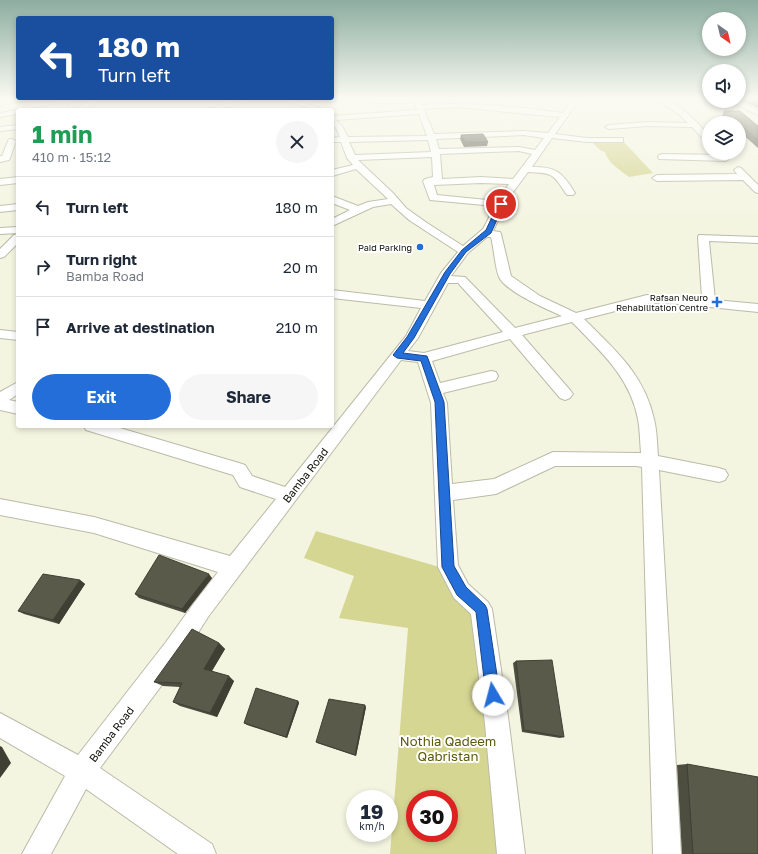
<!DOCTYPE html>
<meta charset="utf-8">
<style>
:root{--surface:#fff;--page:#f6f6f7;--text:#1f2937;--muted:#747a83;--line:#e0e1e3;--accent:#246ed9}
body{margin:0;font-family:"Golos Text",sans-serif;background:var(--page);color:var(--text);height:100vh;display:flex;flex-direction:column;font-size:15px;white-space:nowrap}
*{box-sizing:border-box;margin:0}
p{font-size:13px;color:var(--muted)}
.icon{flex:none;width:22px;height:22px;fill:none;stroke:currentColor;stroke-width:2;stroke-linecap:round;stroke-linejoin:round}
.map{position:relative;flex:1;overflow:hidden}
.sheet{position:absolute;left:16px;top:108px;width:318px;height:320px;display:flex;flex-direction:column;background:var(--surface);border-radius:4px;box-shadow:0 2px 6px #0003}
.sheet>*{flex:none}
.banner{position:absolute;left:16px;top:16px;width:318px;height:84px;border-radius:4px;box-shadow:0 2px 6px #0003;background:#1a4fa0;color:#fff;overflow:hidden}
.needle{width:26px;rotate:146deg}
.controls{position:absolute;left:702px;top:12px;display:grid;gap:8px}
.controls a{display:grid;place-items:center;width:44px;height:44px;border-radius:50%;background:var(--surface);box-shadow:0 2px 6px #0003;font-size:20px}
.speed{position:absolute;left:346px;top:790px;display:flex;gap:8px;font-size:20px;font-weight:700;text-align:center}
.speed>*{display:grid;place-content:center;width:52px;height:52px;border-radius:50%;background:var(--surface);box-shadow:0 2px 6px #0003;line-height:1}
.speed small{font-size:10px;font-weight:400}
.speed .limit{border:6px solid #d22;background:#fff;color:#111}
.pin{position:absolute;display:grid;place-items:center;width:34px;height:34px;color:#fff;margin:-17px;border:2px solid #fff;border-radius:50%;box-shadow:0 1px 4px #0007}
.me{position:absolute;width:44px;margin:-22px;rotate:352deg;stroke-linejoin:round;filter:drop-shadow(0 0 3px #0008)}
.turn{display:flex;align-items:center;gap:14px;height:84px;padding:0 16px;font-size:18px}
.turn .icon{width:52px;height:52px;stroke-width:2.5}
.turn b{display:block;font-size:28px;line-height:34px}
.round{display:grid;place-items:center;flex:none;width:42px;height:42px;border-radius:21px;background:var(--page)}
.headline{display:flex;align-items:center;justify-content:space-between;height:68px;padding:0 16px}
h1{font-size:24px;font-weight:700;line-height:30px;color:#1e9e55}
.primary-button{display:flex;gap:8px;margin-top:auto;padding:8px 16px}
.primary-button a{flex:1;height:46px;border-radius:24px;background:var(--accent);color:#fff;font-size:16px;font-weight:700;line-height:46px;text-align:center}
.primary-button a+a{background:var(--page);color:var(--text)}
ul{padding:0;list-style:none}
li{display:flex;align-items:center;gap:12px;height:60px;padding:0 16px;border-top:1px solid var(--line)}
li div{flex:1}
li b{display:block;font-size:15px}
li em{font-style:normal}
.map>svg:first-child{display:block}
.green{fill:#d6d693;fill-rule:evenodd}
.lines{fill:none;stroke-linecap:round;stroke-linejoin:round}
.minor-casing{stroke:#babba8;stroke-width:2}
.minor{fill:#fff;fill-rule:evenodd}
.wall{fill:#4d4d40}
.shaded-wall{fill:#3f3f34}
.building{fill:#5a5a4a;stroke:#3f3f34}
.route{fill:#246ed9;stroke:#17488d}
.poi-dot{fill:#246ed9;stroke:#fff;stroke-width:1.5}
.labels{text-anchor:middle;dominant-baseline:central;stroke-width:4;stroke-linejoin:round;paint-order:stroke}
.far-poi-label{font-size:9px;fill:#0e0e08;stroke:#fff;text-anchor:end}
.street-label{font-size:11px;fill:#0e0e08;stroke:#fff}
.near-park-label{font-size:13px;fill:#5c5a07;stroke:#fff}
</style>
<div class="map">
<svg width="758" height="854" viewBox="0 0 758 854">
<rect width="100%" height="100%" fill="#f4f5e1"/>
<path class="green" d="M 622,140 L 653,173 L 629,177 C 621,171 607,162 605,152 L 600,150 L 591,141 Z
M 316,531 L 436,566 L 448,567 L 481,609 L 509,854 L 390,854 L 408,628 L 339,618 L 354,576 L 304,558 ZM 415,799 L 449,799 L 449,833 L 415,833 Z"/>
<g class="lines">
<g class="minor-casing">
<path id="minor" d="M 11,99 L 28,99 L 25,101 L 0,105 L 0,101 Z
M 92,99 L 99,99 C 92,108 85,110 73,110 Z
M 242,99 L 253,99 L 218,110 L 206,110 Z
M 283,99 L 294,99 L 320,108 L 315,110 Z
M 368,99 L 418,99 L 422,105 C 469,102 516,106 563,113 L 573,99 L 580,99 L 555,134 L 587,138 L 623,138 L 623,142 L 587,142 L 552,138 L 532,167 C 557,167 562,172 575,193 L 573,195 L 567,195 C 553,174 554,173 528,172 L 508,199 L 493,231 L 500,232 L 501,234 L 511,276 L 540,296 L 576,313 L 647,295 L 702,298 L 698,237 L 699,235 L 758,237 L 758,243 L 709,241 L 715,300 L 758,304 L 758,312 L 680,304 L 647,303 L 584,319 C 615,350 644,374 654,419 C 657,431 657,444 658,456 L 719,468 L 725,470 L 728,475 L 725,480 L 719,482 L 659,470 L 681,854 L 653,854 L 642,467 L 636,466 L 555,466 L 496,494 L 453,500 L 458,565 L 468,584 L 488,602 L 492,609 L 509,724 L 525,854 L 497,854 L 485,724 L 471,614 L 454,598 L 438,567 L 431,403 L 418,362 L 401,360 L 208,617 L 182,658 L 100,768 L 212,844 L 216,854 L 178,854 L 86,789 L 51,854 L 22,854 L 65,776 L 0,738 L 0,713 L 78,755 L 166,642 L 194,603 L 218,572 L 94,533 L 0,515 L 0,499 L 94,517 L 230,556 L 276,499 L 240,487 L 233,475 L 86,430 L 84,426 L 113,426 L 239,463 L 245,465 L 252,476 L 285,487 L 406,336 L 421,308 L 332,298 L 332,290 L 425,301 L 441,273 L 458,252 L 409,220 L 391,204 L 373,207 L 332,226 L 332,219 L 350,210 L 332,203 L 332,196 L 358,206 L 368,202 L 388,199 L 356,169 L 332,176 L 332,170 L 353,165 L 347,158 L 341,142 L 332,142 L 332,138 L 340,137 L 336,128 L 332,124 L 332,116 L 417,110 L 415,103 L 371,103 L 369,102 ZM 457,107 L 560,117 L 548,133 L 524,131 L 434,134 L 424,109 ZM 419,114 L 427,136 L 348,137 L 342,126 L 336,120 ZM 524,135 L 544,138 L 535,150 L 519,147 L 439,149 L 436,139 ZM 428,140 L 431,152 L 355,155 L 349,142 ZM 519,151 L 532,154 L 513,179 L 481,177 L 442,179 L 440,154 ZM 432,157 L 433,177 L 425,179 L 423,181 L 430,200 L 495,206 L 483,229 L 463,246 L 427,223 L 406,208 L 393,193 L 358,160 ZM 481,183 L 509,184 L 497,201 L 437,195 L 434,185 ZM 487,237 L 491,237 C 494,249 495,267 499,277 C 505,291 548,310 562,316 L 515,328 L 465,277 L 451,276 L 468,253 ZM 448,283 L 458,283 L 503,332 L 424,353 L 408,351 L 418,338 ZM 572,322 C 601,352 630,377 638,419 C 640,430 640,442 641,453 L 553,452 L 494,479 L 452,484 L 447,403 L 443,393 L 496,380 L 498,376 L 496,372 L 491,371 L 440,383 L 432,361 L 510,339 L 560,398 L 565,400 L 570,398 L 573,394 L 570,390 L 522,335 Z
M 656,99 C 678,99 695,121 709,135 L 709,142 L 706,142 L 692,127 L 648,126 L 609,129 L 605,127 L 609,125 L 648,122 L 688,123 L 680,115 Z
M 729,101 L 738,101 L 758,110 L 758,115 Z
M 64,104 L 67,104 L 67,108 L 50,110 L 29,110 L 33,108 Z
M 18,110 L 18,114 L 0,117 L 0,113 Z
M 18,125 L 18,129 L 0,131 L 0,127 Z
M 9,139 L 12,139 L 16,141 L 10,158 L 9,160 L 0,162 L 0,156 L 2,156 Z
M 662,154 L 726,155 L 730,158 L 726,161 L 659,159 L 658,157 L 659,155 Z
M 738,167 L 741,168 L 758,185 L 758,193 L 755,192 L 743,180 L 657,181 L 652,178 L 657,175 L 737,174 L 734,170 Z
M 18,177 L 18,183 L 0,185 L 0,179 Z
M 18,204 L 18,210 L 0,212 L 0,206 Z
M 18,227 L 18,233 L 0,234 L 0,228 Z
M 18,234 L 18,243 L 4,257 L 0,258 L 0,249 L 14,235 Z
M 0,330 L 18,332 L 18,340 L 0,338 Z
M 18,382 L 18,394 L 9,400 L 18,402 L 18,414 L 0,410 L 0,392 Z"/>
</g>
<use href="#minor" class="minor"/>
</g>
<path class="wall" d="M 739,99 L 758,99 L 758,108 Z
M 724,111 L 758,126 L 758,148 L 739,131 L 739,123 L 730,123 L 722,116 Z
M 461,135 L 488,142 L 487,146 L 464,147 L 460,139 Z
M 212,578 L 185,613 L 139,598 L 135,594 Z
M 80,580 L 85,584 L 59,624 L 24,614 L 18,611 Z
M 219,643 L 225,649 L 212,671 L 234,681 L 217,717 L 180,706 L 173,702 L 180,687 L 163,686 L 154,682 Z
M 516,661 L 564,737 L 560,738 L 522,732 L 513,663 Z
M 298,701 L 299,703 L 287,738 L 247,725 L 244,723 Z
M 366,707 L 356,756 L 317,743 L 316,742 Z
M 687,764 L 758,854 L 682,854 L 677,765 Z"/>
<path class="shaded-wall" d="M 209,574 L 212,578 L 185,613 L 182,609 Z
M 80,580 L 85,584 L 59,624 L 53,620 Z
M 219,643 L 225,649 L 210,674 L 204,669 Z
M 229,676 L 234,681 L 217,717 L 210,713 Z
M 298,701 L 299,703 L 287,738 L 286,737 Z
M 365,705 L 366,707 L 356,756 L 355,755 Z
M 0,746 L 2,747 L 11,763 L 0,778 Z"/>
<path class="building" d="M 750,99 L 758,99 L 758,103 Z
M 724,111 L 740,111 L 758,126 L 758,140 Z
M 483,134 L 488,142 L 465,142 L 461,135 Z
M 159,555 L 209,574 L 182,609 L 135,594 Z
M 43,574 L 80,580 L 53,620 L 18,611 Z
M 192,629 L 219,643 L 204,669 L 229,676 L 210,713 L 173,702 L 182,683 L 154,682 Z
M 552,660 L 564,737 L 524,730 L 516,661 Z
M 256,688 L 298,701 L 286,737 L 244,723 Z
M 329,699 L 365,705 L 355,755 L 316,742 Z
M 687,764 L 758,777 L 758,854 L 693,854 Z"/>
<linearGradient id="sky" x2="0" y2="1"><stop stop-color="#8dada0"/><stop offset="0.45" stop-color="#fafaf2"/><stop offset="1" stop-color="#fafaf2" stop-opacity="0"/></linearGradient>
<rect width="758" height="219" fill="url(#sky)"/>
<path class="route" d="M 501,203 L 504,204 L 491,233 L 466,252 L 450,274 L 414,338 L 403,353 L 427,356 L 444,402 L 454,566 L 466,587 L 485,605 L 487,609 L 500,695 L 498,700 L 493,702 L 488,700 L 486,695 L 476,612 L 457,595 L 442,567 L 435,402 L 421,361 L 397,358 L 393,355 L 407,337 L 445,272 L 462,250 L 486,230 L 498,204 Z"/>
<g class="poi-dot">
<circle cx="420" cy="247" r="4"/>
<path d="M715 296h4v4h4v4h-4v4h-4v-4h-4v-4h4z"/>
</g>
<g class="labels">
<g class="far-poi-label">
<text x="412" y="247">Paid Parking</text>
<text x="708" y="297">Rafsan Neuro<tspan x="708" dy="10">Rehabilitation Centre</tspan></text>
</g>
<g class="street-label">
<text transform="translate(305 475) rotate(-52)">Bamba Road</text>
<text transform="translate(111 734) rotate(-53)">Bamba Road</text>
</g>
<g class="near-park-label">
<text x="448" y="741">Nothia Qadeem<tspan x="448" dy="15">Qabristan</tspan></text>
</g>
</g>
</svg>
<div class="controls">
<a><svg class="needle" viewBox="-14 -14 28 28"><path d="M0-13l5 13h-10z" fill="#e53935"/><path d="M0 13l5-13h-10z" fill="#747a83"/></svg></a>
<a><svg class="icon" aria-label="sound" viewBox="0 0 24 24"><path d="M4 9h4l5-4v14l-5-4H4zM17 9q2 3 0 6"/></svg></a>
<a><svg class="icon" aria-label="layers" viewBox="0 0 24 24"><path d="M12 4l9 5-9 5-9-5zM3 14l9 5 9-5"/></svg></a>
</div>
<div class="speed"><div>19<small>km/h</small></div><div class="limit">30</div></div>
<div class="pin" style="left:501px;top:204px;background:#d93025"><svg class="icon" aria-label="arrive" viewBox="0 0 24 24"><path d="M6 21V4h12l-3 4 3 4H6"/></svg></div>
<svg class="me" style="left:493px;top:695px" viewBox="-20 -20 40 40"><circle r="19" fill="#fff"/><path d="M0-13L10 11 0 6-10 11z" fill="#246ed9"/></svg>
<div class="banner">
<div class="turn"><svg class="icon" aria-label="left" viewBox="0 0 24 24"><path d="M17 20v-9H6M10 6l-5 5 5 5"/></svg><div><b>180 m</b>Turn left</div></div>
</div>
<section class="sheet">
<div class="headline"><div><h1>1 min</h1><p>410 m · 15:12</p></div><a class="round"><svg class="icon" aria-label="close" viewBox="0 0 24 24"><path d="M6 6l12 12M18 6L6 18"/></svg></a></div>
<ul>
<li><svg class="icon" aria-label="left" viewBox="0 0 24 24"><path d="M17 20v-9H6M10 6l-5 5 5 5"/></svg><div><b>Turn left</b></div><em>180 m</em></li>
<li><svg class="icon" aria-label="right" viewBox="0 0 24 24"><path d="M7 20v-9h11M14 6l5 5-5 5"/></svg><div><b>Turn right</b><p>Bamba Road</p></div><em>20 m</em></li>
<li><svg class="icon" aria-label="arrive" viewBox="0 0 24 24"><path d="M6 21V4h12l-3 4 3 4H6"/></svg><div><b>Arrive at destination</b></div><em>210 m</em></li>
</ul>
<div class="primary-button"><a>Exit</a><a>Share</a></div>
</section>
</div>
